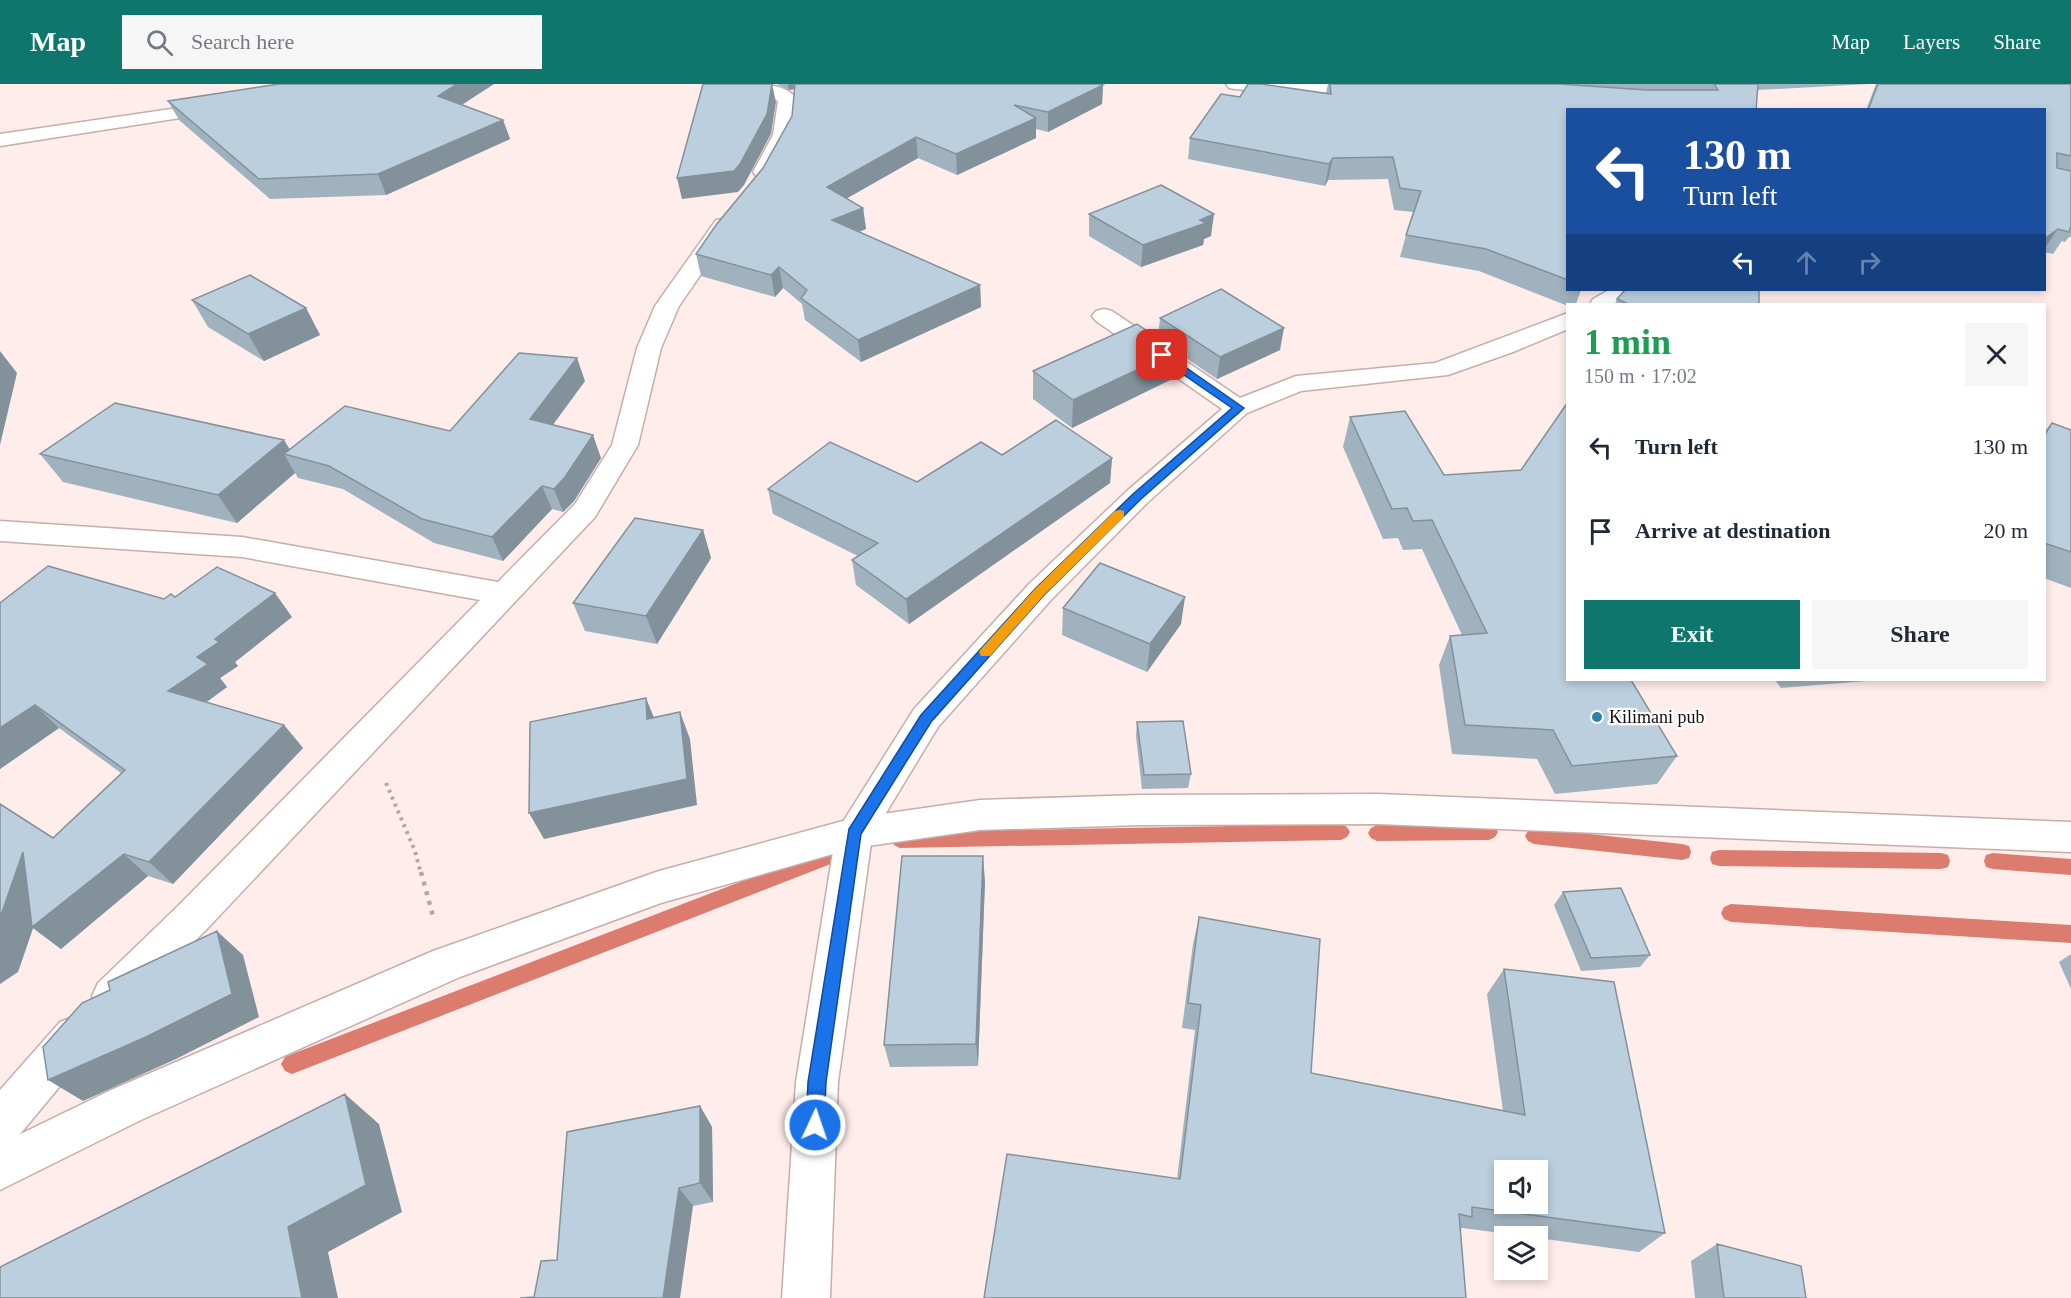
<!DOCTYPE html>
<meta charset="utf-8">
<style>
:root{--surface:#fff;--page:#f6f6f7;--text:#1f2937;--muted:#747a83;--accent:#0f766e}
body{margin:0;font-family:Georgia,serif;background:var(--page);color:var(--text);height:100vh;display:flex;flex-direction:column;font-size:22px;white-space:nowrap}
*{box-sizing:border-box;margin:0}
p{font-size:20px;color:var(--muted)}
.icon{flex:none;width:33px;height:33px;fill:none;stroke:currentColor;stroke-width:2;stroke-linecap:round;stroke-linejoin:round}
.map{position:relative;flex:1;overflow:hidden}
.sheet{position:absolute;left:1566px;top:219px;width:480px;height:378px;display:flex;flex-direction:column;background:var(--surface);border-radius:0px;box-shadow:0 3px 9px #0003}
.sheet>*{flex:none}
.hud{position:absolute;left:1566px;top:24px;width:480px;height:183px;border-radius:0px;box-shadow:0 3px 9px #0003;background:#1a4fa0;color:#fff;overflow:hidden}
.controls{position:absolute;left:1494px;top:1076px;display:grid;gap:12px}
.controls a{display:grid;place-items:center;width:54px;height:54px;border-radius:0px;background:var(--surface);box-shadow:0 3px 9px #0003;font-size:30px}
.pin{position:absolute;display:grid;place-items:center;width:51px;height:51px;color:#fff;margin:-26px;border-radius:12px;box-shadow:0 3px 9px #0006}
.me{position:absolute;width:66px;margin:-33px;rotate:3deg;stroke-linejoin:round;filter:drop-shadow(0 0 4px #0008)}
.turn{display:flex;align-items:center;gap:21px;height:126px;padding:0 18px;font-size:27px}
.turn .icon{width:78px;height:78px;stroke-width:2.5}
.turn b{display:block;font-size:42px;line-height:51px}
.lanes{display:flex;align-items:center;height:57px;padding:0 18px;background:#0003;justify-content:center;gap:30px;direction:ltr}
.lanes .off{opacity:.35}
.round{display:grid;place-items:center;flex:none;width:63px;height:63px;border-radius:0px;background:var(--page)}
.head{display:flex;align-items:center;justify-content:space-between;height:102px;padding:0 18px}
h1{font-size:36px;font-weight:700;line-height:45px;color:#1e9e55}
.action{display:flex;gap:12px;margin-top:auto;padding:12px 18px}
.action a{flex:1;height:69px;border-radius:0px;background:var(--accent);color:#fff;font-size:24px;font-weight:700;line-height:69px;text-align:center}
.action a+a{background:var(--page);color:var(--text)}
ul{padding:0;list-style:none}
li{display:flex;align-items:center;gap:18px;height:84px;padding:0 18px}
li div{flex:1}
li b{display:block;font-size:22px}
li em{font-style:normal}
header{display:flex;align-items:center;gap:36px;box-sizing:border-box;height:84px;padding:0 30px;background:var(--accent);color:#fff}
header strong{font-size:28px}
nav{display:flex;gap:33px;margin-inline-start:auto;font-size:21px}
.search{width:420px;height:54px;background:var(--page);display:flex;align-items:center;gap:15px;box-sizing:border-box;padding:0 21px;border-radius:0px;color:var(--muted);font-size:22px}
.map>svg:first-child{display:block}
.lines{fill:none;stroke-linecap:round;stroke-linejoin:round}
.stream{fill:#dc7c6f;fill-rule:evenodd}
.minor-casing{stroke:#c7ada9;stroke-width:3}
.secondary-casing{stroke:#c7ada9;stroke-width:3}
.path-far1{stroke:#b5a6a5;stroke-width:4;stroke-dasharray:3 4.5;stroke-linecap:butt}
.path{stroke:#b5a6a5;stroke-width:4.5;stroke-dasharray:4 6;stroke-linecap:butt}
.minor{fill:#fff;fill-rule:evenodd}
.secondary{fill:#fff;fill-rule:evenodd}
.wall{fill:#a1b2bf}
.shaded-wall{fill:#83919b}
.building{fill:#bbcfde;stroke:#83919b;stroke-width:1.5;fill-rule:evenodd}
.route{fill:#1a73e8;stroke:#114b97;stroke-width:1.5}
.slow{fill:#f59e0b}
.poi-dot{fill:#2f7fb1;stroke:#fff;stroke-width:2}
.labels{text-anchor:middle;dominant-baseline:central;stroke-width:4.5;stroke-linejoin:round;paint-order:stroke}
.poi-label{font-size:18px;fill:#150c0b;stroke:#fff;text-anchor:start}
</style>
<header>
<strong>Map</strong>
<div class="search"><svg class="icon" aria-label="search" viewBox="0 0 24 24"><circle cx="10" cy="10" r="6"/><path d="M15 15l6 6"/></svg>Search here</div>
<nav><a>Map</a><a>Layers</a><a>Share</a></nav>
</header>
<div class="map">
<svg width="2071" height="1214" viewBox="0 0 2071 1214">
<rect width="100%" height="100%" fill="#feedeb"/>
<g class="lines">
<path class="stream" d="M 1341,740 L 1347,743 L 1350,748 L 1347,753 L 1341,756 L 900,764 L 894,761 L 891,756 L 894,751 L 900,748 Z
M 1489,740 L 1495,743 L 1498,748 L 1495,753 L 1489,756 L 1377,757 L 1371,754 L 1368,749 L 1371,744 L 1377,741 Z
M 1534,744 L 1682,760 L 1689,762 L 1691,768 L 1689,774 L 1682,776 L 1534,760 L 1528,757 L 1525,752 L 1528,747 Z
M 852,755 L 859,757 L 861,763 L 859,769 L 292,990 L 285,987 L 281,980 L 285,973 L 292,970 Z
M 1719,766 L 1941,769 L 1948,771 L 1950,777 L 1948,783 L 1941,785 L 1719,782 L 1712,780 L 1710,774 L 1712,768 Z
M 1993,769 L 2071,775 L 2071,791 L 1993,785 L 1986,783 L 1984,777 L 1986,771 Z
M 1731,820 L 2071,841 L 2071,859 L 1731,838 L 1724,835 L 1721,829 L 1724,823 Z"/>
<g class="minor-casing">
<path id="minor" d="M 753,0 C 767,0 787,2 796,14 L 793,51 L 773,88 L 770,92 L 756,92 L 753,88 L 773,51 L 778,17 L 763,11 Z
M 1226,0 L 1378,0 L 1380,3 L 1377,7 L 1371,8 L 1289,10 L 1235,5 L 1229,4 Z
M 219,18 L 225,19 L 228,23 L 225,27 L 0,62 L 0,50 Z
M 724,135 L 732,136 L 735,141 L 679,222 L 661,264 L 638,361 L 595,433 L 206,846 L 126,925 L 112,931 L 98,925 L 92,912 L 98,899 L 178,822 L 480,516 L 242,473 L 0,457 L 0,437 L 242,453 L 498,498 L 575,420 L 612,361 L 637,264 L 655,222 L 716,136 Z
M 1609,206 L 1636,206 C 1625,222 1607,220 1590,220 L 1593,215 Z
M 1104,225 L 1112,227 L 1240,314 L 1296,292 L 1435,279 L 1568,229 L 1568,245 L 1513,268 L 1448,291 L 1301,307 L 1247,329 L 1147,419 L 1051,516 L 938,643 L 872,752 L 838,998 L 830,1214 L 782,1214 L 796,998 L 836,749 L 914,625 L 1029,500 L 1127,407 L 1222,325 L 1096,237 L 1092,232 L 1096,227 Z
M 75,932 L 90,938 L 96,952 L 90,966 L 16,1055 L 0,1061 L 0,1006 L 60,938 Z"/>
</g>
<g class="secondary-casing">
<path id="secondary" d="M 1378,710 L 2071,738 L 2071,768 L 1378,740 L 1140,741 L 980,746 L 854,764 L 661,819 L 460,893 L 141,1036 L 0,1106 L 0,1060 L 111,1006 L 433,867 L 659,787 L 854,734 L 980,716 L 1140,711 Z"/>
</g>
<path class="path-far1" d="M 386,699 L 415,767 L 421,790"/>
<path class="path" d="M 421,788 L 434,836"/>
<use href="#minor" class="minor"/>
<use href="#secondary" class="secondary"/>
</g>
<path class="wall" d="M 279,0 L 494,0 L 462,21 L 503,36 L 510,55 L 386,111 L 270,115 L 179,36 L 168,17 Z
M 777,0 L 1099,0 L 1103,1 L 1102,20 L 1048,48 L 1036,45 L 1036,54 L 957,91 L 918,74 L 846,114 L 863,124 L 866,145 L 859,148 L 980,201 L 981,223 L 861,278 L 805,236 L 802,220 L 783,204 L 775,213 L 701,192 L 696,170 L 763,84 L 792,32 L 795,5 L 789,6 Z
M 1328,0 L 1869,0 L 1758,6 L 1568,26 L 1568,206 L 1581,206 L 1576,220 L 1568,220 L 1568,222 L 1479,187 L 1400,173 L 1406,151 L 1413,128 L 1394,126 L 1388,95 L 1328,96 L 1325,102 L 1188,75 L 1190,54 L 1240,13 L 1326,9 Z
M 1876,0 L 2071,0 L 2071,153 L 2069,153 L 2065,158 L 2062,157 L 2053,170 L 2044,168 L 2044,26 L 1866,26 Z
M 1089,130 L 1211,152 L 1204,155 L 1203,161 L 1141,183 L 1089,152 Z
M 1617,215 L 1759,220 L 1615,220 Z
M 192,216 L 306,224 L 320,251 L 264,277 L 208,243 Z
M 1160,234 L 1280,266 L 1217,295 L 1177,268 L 1174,294 L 1072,344 L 1033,315 L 1033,287 L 1158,254 Z
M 585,297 L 553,341 L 601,374 L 574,417 L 563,428 L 552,425 L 503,477 L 434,459 L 343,405 L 298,394 L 295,389 L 237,439 L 63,398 L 40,370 L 284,356 L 289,366 L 450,347 Z
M 1350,333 L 1568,596 L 1677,672 L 1657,700 L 1555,710 L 1537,675 L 1452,670 L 1439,581 L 1450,552 L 1462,551 L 1422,465 L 1403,466 L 1398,454 L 1383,455 L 1343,363 Z
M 2052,339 L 2071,346 L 2071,504 L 2044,494 L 2044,348 Z
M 1002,371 L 1112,374 L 1110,399 L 909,540 L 856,501 L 852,476 L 858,472 L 773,430 L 768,405 L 917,398 Z
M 703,446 L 711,474 L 657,560 L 585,547 L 573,519 Z
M 175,513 L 292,533 L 235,578 L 238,582 L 220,594 L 227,603 L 207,618 L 284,641 L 303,664 L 173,800 L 148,792 L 61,865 L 33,844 L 18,888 L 53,754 L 121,689 L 59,644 L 0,685 L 0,519 L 164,515 Z
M 1063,524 L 1181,540 L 1147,588 L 1062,551 Z
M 1775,596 L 1879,596 L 1781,604 Z
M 1137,638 L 1191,690 L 1188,704 L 1142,705 L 1136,652 Z
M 985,797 L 978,982 L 890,983 L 884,961 Z
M 1563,808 L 1650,871 L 1640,883 L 1581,887 L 1554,821 Z
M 1199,833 L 1311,989 L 1503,1027 L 1487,910 L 1504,885 L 1665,1149 L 1639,1168 L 1538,1154 L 1538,1152 L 1524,1152 L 1462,1144 L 1460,1146 L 1177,1095 L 1195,946 L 1182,944 L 1193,860 Z
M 2071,870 L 2071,905 L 2059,878 Z
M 700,1022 L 712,1043 L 713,1118 L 693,1122 L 534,1213 L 557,1176 Z
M 1717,1160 L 1806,1214 L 1695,1214 L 1691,1177 Z"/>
<path class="shaded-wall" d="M 457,0 L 494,0 L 445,31 L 438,12 Z
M 772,0 L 776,18 L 771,50 L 744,101 L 738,108 L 682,115 L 677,94 Z
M 788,0 L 825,0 L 789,6 Z
M 1103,1 L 1102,20 L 1048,48 L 1048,28 Z
M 1036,34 L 1036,54 L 957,91 L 956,70 Z
M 503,36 L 510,55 L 386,111 L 378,90 Z
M 916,53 L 918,74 L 830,124 L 827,103 Z
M 1333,74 L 1328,96 L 1325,102 L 1329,80 Z
M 863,124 L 866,145 L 835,157 L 832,136 Z
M 1214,130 L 1211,152 L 1204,155 L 1203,161 L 1141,183 L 1143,161 Z
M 2058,145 L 2044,165 L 2044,155 Z
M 779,183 L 783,204 L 775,213 L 771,191 Z
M 980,201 L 981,223 L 861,278 L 858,256 Z
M 306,224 L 320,251 L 264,277 L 248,250 Z
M 1284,244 L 1280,266 L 1217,295 L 1220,273 Z
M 0,267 L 17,289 L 0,361 Z
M 1177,267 L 1174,294 L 1072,344 L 1073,316 Z
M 577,274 L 585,297 L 539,359 L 530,335 Z
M 593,351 L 601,374 L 574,417 L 563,428 L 554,405 Z
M 284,356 L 294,372 L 284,370 L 295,389 L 237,439 L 218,411 Z
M 1112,374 L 1110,399 L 909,540 L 906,515 Z
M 542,402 L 552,425 L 503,477 L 492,453 Z
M 703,446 L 711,474 L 657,560 L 646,532 Z
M 275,509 L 292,533 L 235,578 L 238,582 L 220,594 L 227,603 L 189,630 L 168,607 L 197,573 L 215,555 Z
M 1185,513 L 1181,540 L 1147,588 L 1150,560 Z
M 646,614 L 657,641 L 647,635 Z
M 35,621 L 59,644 L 0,685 L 0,644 Z
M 680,628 L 690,655 L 697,721 L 544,755 L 529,729 Z
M 284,641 L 303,664 L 173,800 L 149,778 Z
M 23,768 L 124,770 L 148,792 L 61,865 L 33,844 L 18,888 L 0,900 L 0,834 Z
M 983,772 L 985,797 L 978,982 L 976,960 Z
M 217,847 L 243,871 L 259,933 L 176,975 L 83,1017 L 48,996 Z
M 345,1010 L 379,1040 L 402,1128 L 328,1168 L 338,1214 L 302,1214 L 288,1143 Z
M 700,1022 L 712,1043 L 713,1118 L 700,1099 Z
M 679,1104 L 693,1122 L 680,1214 L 663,1214 Z"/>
<path class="building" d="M 279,0 L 457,0 L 438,12 L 503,36 L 378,90 L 259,95 L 168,17 Z
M 703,0 L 772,0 L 767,30 L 740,80 L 734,87 L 677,94 Z
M 795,0 L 1099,0 L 1103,1 L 1048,28 L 1014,21 L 1036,34 L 956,70 L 916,53 L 827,103 L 863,124 L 832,136 L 980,201 L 858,256 L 801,214 L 807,206 L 779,183 L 771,191 L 696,170 L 716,141 L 763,84 L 792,32 Z
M 1248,0 L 1261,0 L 1331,10 L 1330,0 L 1559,0 L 1647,6 L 1718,6 L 1714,0 L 1758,0 L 1756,26 L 1568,26 L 1568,196 L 1486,165 L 1406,151 L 1421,107 L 1400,104 L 1393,73 L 1333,74 L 1329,80 L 1190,54 L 1221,10 L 1240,13 Z
M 1878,0 L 2071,0 L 2071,72 L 2057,69 L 2057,84 L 2071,87 L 2071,142 L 2069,148 L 2058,145 L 2044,155 L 2044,26 L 1868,26 Z
M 1161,101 L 1214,130 L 1200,136 L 1206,139 L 1143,161 L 1089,130 Z
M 250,191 L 306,224 L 248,250 L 192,216 Z
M 1221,205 L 1284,244 L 1220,273 L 1160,234 Z
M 1625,206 L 1759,206 L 1759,220 L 1623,220 L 1626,219 L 1617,215 Z
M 1137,240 L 1177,267 L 1073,316 L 1033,287 Z
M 519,269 L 577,274 L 530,335 L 593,351 L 565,393 L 554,405 L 542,402 L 492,453 L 422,435 L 329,382 L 284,370 L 345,322 L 450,347 Z
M 1568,318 L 1568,596 L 1631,596 L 1677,672 L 1572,682 L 1553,646 L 1465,641 L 1450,552 L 1487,549 L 1432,436 L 1413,437 L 1407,424 L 1392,425 L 1350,333 L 1405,327 L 1444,391 L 1521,386 Z
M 115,319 L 284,356 L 218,411 L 40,370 Z
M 1056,336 L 1112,374 L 906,515 L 852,476 L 878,459 L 768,405 L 830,358 L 917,398 L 981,358 L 1002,371 Z
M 2052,339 L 2071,346 L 2071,468 L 2044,459 L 2044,352 Z
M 635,434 L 703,446 L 646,532 L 573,519 Z
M 1100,479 L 1185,513 L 1150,560 L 1063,524 Z
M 48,482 L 164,515 L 171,510 L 175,513 L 217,483 L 275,509 L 215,555 L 219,558 L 197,573 L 208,580 L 168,607 L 284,641 L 149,778 L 124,770 L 32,843 L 23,768 L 0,834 L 0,720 L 53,754 L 125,686 L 35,621 L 0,644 L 0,519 Z
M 646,614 L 647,635 L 680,628 L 687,695 L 529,729 L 530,638 Z
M 1183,637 L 1191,690 L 1144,691 L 1137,638 Z
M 902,772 L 983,772 L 976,960 L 884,961 Z
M 1621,804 L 1650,871 L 1591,874 L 1563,808 Z
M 1199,833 L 1320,855 L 1311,989 L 1525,1031 L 1504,885 L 1614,898 L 1665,1149 L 1472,1123 L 1472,1133 L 1459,1130 L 1466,1214 L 984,1214 L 1007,1070 L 1180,1095 L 1201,921 L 1188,919 ZM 1504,1086 L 1538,1086 L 1538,1119 L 1504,1119 Z
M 217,847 L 232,910 L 146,953 L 48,996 L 43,963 L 82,919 L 110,906 L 108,898 Z
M 345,1010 L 366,1101 L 288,1143 L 302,1214 L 0,1214 L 0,1183 Z
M 700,1022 L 700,1099 L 679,1104 L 663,1214 L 520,1214 L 534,1213 L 541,1177 L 557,1176 L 567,1048 Z
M 1717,1160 L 1801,1182 L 1806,1214 L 1724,1214 Z"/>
<path class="route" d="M 1158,269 L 1165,269 L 1244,324 L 1141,415 L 1044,511 L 931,638 L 861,750 L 826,998 L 824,1041 L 821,1047 L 815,1050 L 808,1047 L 806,1041 L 808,998 L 849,745 L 921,631 L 1035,505 L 1133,410 L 1232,324 L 1158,273 Z"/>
<path class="slow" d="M 1120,426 L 1124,427 L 1124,433 L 1044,511 L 990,572 L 981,572 L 979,568 L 981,565 L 1035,505 L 1115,427 Z"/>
<circle class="poi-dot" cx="1597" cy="633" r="6"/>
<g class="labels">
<g class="poi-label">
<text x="1609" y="633">Kilimani pub</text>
</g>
</g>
</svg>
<div class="controls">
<a><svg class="icon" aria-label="sound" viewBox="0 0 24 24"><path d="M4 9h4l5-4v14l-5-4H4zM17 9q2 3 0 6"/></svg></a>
<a><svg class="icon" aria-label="layers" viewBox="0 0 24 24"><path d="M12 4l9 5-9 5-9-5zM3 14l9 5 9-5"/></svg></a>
</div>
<div class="pin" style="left:1162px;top:271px;background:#d93025"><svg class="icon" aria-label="arrive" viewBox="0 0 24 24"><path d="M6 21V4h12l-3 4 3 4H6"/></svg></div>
<svg class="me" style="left:815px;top:1041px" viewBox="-20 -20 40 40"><circle r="17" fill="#1a73e8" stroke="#fff" stroke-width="3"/><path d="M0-11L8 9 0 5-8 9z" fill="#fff"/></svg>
<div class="hud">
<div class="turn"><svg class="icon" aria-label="left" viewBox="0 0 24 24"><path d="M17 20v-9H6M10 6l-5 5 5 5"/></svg><div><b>130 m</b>Turn left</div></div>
<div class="lanes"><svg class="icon" aria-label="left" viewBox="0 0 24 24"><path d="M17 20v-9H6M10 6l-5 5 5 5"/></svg><svg class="icon off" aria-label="ahead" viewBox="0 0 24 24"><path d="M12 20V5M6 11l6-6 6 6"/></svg><svg class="icon off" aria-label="right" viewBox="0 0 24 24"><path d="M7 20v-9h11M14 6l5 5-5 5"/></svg></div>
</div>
<section class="sheet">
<div class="head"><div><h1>1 min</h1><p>150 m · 17:02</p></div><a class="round"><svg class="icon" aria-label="close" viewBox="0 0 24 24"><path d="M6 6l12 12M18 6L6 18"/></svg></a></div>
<ul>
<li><svg class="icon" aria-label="left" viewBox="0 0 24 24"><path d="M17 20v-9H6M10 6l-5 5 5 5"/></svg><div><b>Turn left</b></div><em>130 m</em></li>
<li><svg class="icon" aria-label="arrive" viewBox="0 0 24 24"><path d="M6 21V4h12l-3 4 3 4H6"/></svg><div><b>Arrive at destination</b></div><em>20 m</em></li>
</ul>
<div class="action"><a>Exit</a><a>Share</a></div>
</section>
</div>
